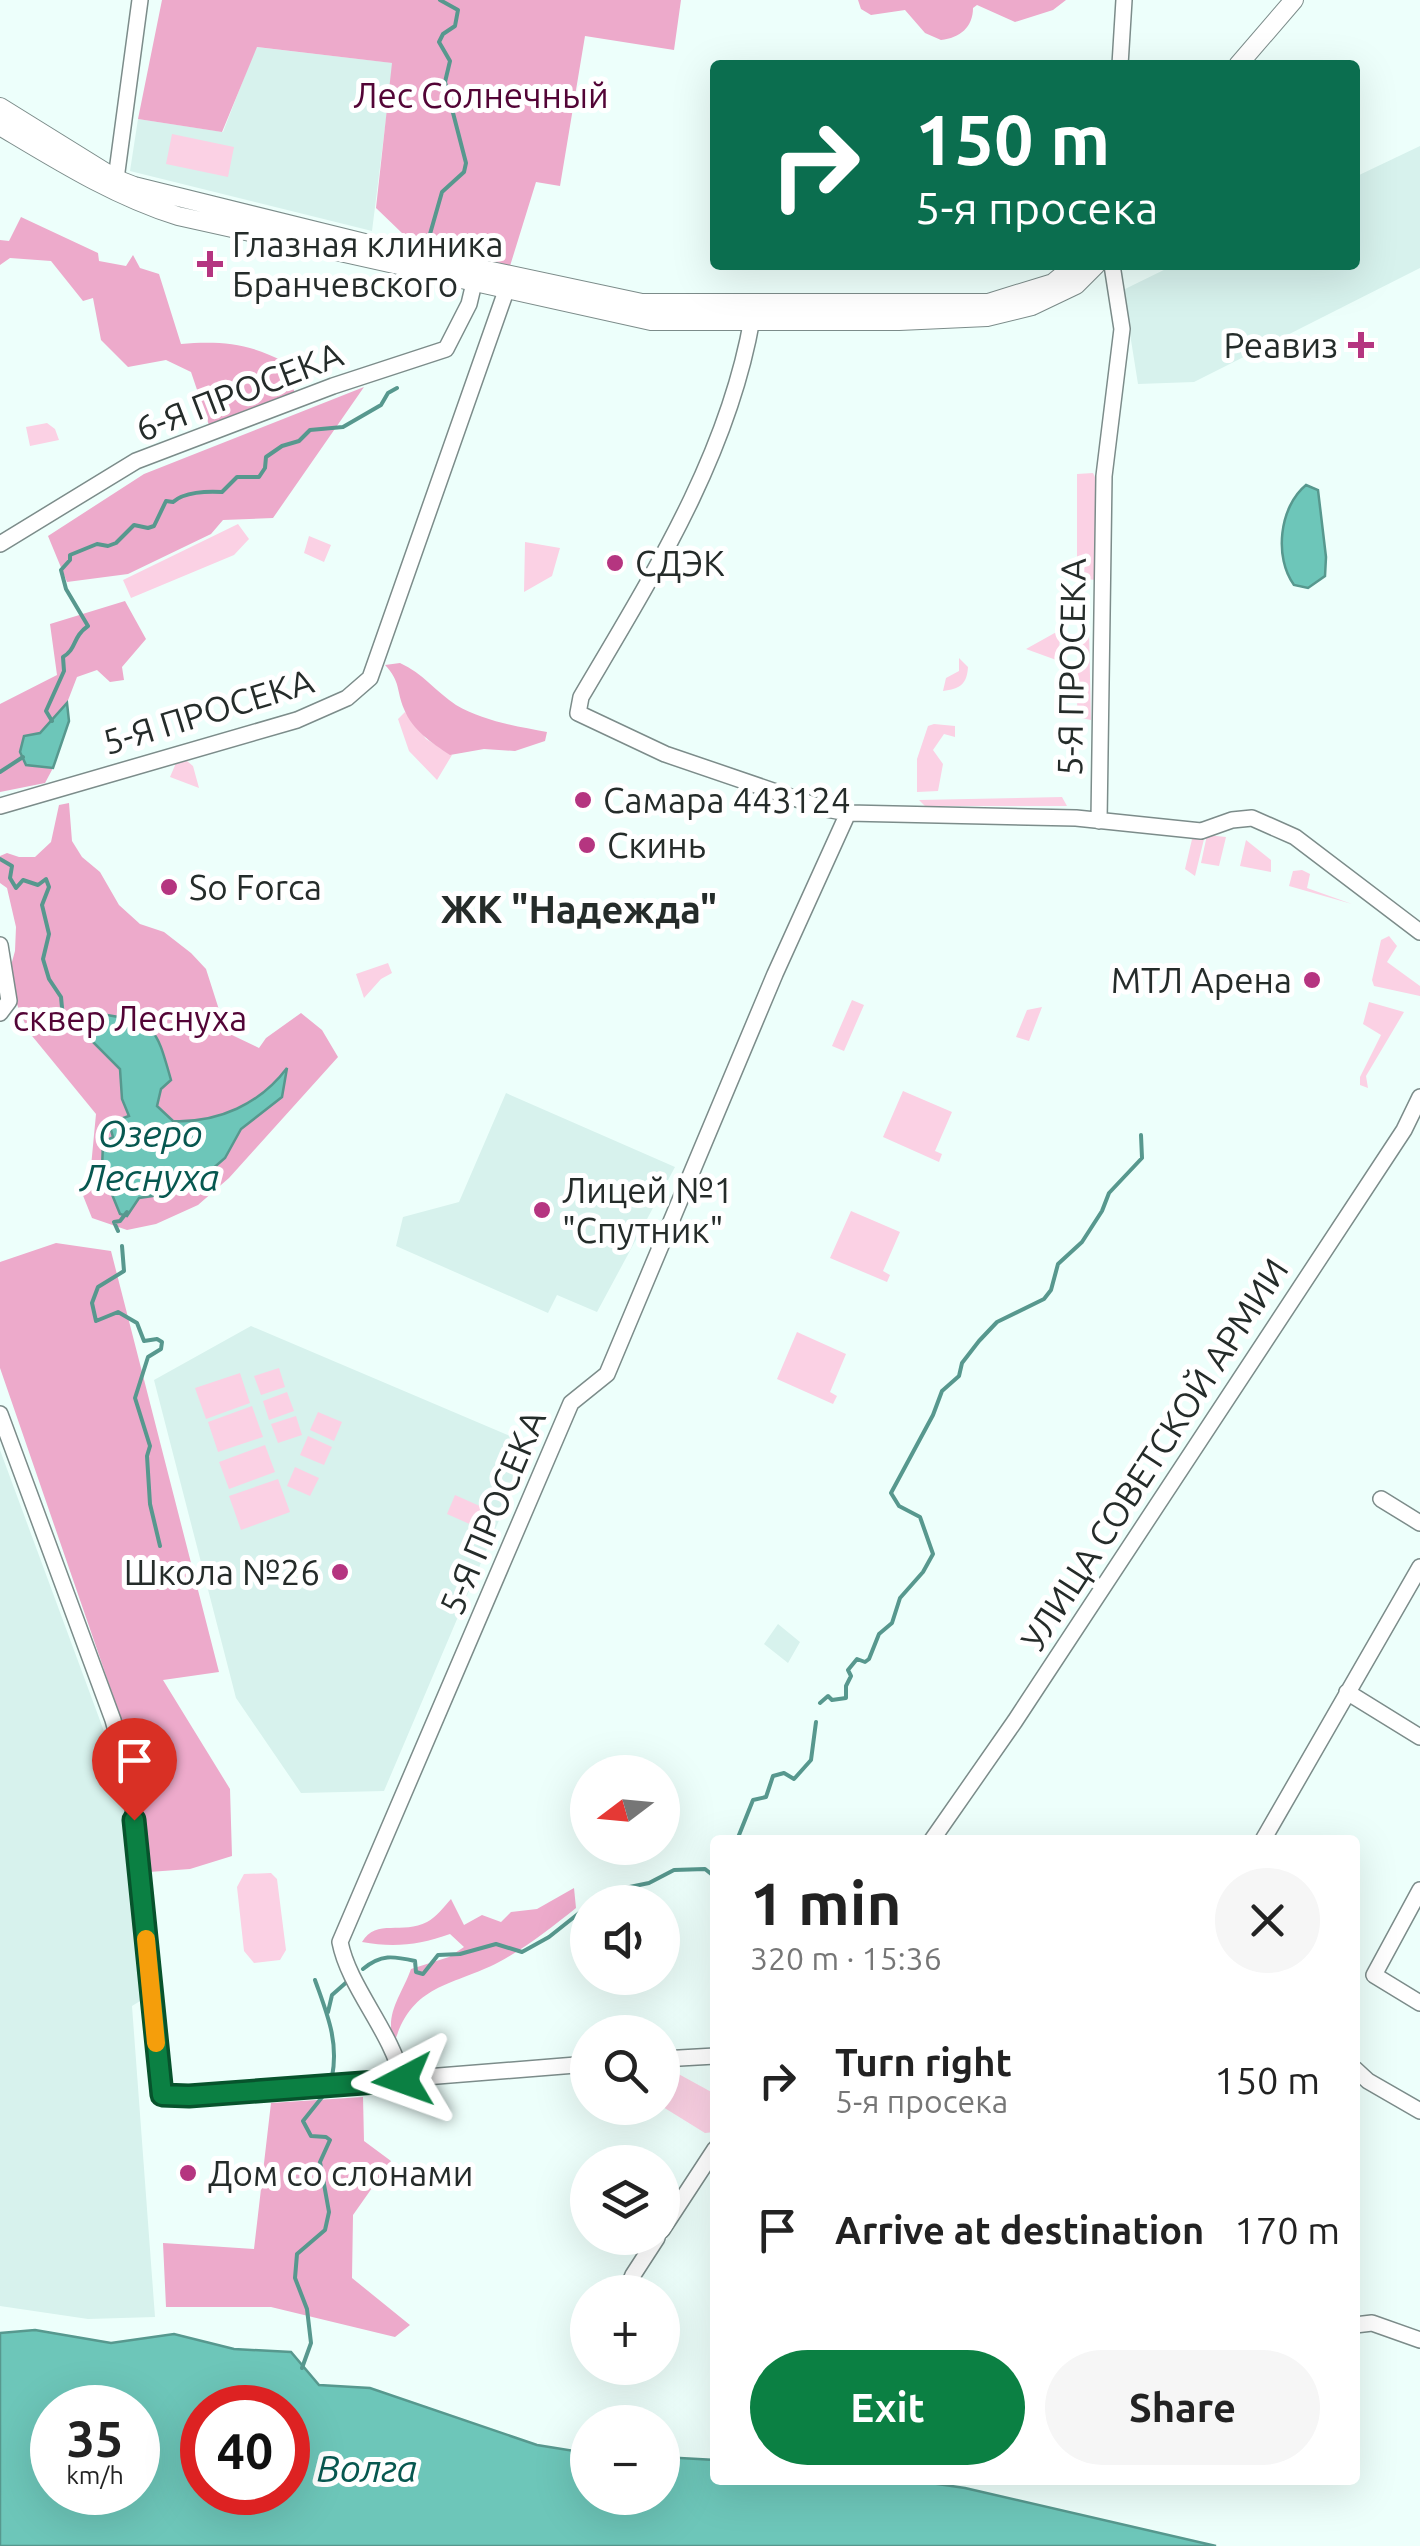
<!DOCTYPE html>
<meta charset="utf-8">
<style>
:root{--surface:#fff;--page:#f6f6f6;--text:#222;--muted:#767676;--accent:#0b8043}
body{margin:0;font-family:Ubuntu,sans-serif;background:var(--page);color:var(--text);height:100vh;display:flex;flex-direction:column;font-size:38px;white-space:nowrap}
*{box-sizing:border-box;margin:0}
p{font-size:32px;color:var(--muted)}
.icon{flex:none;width:55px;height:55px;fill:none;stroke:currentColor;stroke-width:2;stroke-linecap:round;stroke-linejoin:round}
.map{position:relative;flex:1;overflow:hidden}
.drawer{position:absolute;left:710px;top:1835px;width:650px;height:650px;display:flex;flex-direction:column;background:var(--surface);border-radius:10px;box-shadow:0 10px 40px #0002}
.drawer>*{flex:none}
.guide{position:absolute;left:710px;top:60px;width:650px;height:210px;border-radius:10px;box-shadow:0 10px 40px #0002;background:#0b6e4f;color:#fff;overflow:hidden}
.needle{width:65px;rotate:254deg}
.buttons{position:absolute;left:570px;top:1755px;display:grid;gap:20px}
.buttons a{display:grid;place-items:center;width:110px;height:110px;border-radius:50%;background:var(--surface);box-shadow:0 10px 40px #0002;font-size:50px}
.speed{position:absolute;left:30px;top:2385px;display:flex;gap:20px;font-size:50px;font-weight:700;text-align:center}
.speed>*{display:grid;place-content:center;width:130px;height:130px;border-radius:50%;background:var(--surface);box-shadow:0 10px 40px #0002;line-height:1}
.speed small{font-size:25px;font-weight:400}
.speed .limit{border:15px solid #d22;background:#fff;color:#111}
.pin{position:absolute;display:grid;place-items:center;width:85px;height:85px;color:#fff;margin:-102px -42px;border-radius:50% 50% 50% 0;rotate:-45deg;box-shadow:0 0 10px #0007}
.pin .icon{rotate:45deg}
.me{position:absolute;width:110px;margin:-55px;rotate:266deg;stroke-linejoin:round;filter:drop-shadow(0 0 8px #0008)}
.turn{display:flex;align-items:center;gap:35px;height:210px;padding:0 40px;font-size:45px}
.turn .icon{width:130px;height:130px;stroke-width:2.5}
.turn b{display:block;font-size:70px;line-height:85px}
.round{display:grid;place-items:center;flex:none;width:105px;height:105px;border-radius:52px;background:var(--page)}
.summary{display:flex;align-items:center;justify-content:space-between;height:170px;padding:0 40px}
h1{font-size:60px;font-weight:600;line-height:75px}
.action{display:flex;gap:20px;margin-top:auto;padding:20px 40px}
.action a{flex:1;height:115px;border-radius:60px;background:var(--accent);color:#fff;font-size:40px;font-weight:600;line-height:115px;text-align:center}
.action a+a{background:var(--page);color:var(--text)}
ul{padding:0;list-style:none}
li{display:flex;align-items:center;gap:30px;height:150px;padding:0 40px}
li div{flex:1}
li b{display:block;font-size:38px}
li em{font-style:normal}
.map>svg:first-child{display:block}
.built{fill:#d7f2ed}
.green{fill:#fbd1e4}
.forest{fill:#edaacb;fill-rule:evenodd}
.water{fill:#6dc6b9;stroke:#57988e;stroke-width:2.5;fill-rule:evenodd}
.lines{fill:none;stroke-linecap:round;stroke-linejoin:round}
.stream{stroke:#57988e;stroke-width:4}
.minor-casing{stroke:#7c8c8a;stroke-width:18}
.major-casing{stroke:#7c8c8a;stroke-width:20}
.minor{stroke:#fff;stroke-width:15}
.major{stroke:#fff;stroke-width:18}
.route-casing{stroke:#07532c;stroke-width:25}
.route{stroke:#0b8043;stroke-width:18}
.slow{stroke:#f59e0b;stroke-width:18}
.poi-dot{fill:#b53580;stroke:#fff;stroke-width:4}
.labels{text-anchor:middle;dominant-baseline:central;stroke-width:10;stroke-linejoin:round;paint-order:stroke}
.park-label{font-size:35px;fill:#530436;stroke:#fff}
.poi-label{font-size:35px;fill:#252c2a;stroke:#fff;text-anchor:start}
.street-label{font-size:35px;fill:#252c2a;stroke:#fff}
.neighbourhood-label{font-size:38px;font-weight:bold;fill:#252c2a;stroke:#fff}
.water-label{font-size:38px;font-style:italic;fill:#075850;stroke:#fff}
</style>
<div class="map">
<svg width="1420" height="2546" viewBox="0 0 1420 2546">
<rect width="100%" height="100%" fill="#edfffb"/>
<path class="built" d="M 256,47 L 393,63 L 372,231 L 130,171 L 138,119 L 223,132 Z
M 1420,146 L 1420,268 L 1194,382 L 1138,384 L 1123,290 L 1174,265 L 1355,265 L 1355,177 Z
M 506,1093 L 675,1167 L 597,1312 L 557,1295 L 548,1313 L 396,1246 L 403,1217 L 459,1202 Z
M 251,1326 L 531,1445 L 384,1791 L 301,1793 L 236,1698 L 154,1380 Z
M 0,1450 L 122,1780 L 145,1998 L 132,2006 L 155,2317 L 88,2319 L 0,2306 Z
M 778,1624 L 800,1642 L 788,1663 L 764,1644 Z"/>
<path class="green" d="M 172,134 L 234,147 L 228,177 L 166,164 Z
M 47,423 L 55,429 L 59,440 L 30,446 L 26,427 Z
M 1093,473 L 1097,481 L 1096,580 L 1077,578 L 1077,474 Z
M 238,524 L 249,539 L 234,555 L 131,598 L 123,580 Z
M 309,536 L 331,545 L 324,562 L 304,553 Z
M 525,542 L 560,548 L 552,576 L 524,592 Z
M 1060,630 L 1059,661 L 1026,649 Z
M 1089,631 L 1091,720 L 1077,717 L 1078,632 Z
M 959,658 L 968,667 C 967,684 960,689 943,691 L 946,678 L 959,671 Z
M 405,712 L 426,739 L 452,755 L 437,780 L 409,751 L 398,719 Z
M 934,724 L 955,726 L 955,737 L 944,734 L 933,750 L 943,764 L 938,791 L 917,792 L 917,759 L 928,726 Z
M 187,761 L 193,766 L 199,788 L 170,777 L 176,763 Z
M 1062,797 L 1067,806 L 925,806 L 919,800 Z
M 1193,835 L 1205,835 L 1195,876 L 1185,869 Z
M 1207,835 L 1226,837 L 1219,866 L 1201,863 Z
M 1246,840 L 1271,860 L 1271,872 L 1240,866 Z
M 1302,870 L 1310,874 L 1307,888 L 1352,904 L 1289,886 L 1293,871 Z
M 1389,936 L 1397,946 L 1387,962 L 1420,986 L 1420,996 L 1374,986 L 1372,980 L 1381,940 Z
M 388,963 L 392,973 L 381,979 L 364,998 L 356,974 Z
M 852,1000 L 864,1005 L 844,1051 L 832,1046 Z
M 1369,1002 L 1404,1012 L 1366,1076 L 1368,1088 L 1360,1085 L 1360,1077 L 1381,1035 L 1363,1024 Z
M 1042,1007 L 1029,1041 L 1016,1037 L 1027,1010 Z
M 903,1091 L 952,1112 L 935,1151 L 942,1154 L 939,1162 L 883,1137 Z
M 851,1211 L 900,1232 L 883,1271 L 890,1275 L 887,1282 L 830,1258 Z
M 797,1332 L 846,1354 L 830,1392 L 837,1396 L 833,1404 L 777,1379 Z
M 279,1368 L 285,1387 L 261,1395 L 254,1376 Z
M 240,1373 L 250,1403 L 206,1419 L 195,1388 Z
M 287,1392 L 294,1411 L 269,1420 L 263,1401 Z
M 252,1406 L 263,1437 L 218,1452 L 208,1422 Z
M 318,1412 L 342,1422 L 334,1441 L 310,1430 Z
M 296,1416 L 302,1435 L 278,1443 L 271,1424 Z
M 308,1436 L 332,1447 L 324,1465 L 300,1455 Z
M 265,1445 L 275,1472 L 229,1489 L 219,1462 Z
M 295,1467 L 319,1478 L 310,1496 L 287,1486 Z
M 278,1479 L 290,1512 L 241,1530 L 229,1496 Z
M 455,1495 L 482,1507 L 474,1526 L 447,1514 Z
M 271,1873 L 277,1879 L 286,1950 L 280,1960 L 254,1963 L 244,1951 L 237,1887 L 244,1874 Z
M 673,2071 L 715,2094 L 714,2132 L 705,2133 L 663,2107 L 663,2075 Z"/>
<path class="forest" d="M 162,0 L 681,0 L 674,50 L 585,36 L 560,186 L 536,182 L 510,266 L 402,233 L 376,208 L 392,63 L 257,47 L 222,132 L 138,119 Z
M 858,0 L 1066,0 L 1053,10 L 1015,22 L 977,5 L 973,8 C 973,27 960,38 941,40 L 925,33 L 905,10 L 871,15 L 861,9 Z
M 21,217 L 98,253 L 99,261 L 126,266 L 133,255 L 140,268 L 159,274 L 181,344 C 219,341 250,343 284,362 L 296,396 L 210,428 L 191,372 L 166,360 L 128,367 L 101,340 L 93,298 L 83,301 L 51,261 L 10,258 L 0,265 L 0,240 L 9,241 Z
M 364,387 L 273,518 L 223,520 L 211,534 L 128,574 L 67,582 L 48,536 L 144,474 Z
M 125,601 L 146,639 L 122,667 L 124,680 L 110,682 L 97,670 L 77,677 L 67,703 L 40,733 L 24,737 L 20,752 L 26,765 L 53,768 L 45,783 L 0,792 L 0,704 L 57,675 L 50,624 Z
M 400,663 C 423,673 436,692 456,705 C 483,721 516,726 547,732 L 545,741 L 515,751 L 484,749 L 450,755 C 432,743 412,730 404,709 C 396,690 401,682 385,665 Z
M 69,803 L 72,841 L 82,857 L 100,872 L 119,905 L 140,924 L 164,932 L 191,953 L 206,969 L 222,1019 L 234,1036 L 259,1048 L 266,1038 L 301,1013 L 322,1030 L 338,1057 L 229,1178 L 198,1205 L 156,1224 L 127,1230 L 92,1218 L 80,1188 L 90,1177 L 96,1114 L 28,1031 L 7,980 L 15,951 L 16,927 L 7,888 L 0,883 L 0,856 L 7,853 L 19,857 L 35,857 L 51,842 L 59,805 ZM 81,1029 L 161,1089 L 157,1107 L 173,1121 C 216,1123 259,1105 285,1070 L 282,1097 L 241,1129 L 225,1158 L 187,1191 L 139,1198 L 120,1213 L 102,1170 L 103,1142 L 113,1137 L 129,1116 L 122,1099 L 120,1069 Z
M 56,1243 L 111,1251 L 219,1672 L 163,1680 L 230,1789 L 232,1856 L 190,1869 L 149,1872 L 130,1745 L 0,1368 L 0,1262 Z
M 574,1888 L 576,1908 C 552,1927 527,1947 499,1962 C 451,1987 412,1983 394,2044 C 384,2013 401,1997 411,1969 L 449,1957 L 464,1947 L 450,1934 C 419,1945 394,1948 362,1942 C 376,1918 403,1935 427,1922 C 436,1917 444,1907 451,1899 L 464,1925 L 482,1915 L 501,1922 L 511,1912 L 537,1909 Z
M 363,2097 L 364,2141 L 391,2161 L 353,2215 L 352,2278 L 410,2325 L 395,2337 L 271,2307 L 166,2307 L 163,2243 L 254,2249 L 271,2103 Z"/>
<path class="water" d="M 1306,485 L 1318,490 L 1326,557 L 1325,576 L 1308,588 L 1294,585 C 1274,558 1279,507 1306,485 Z
M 67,703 L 69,721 L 53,768 L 26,765 L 20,752 L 24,736 L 40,733 Z
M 96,1013 C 155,1023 155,1023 171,1080 L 161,1089 L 157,1106 L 173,1121 C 218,1123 260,1104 287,1068 L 282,1097 L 241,1129 L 225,1158 L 187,1191 L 139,1198 L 127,1216 L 120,1214 L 102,1170 L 103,1142 L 113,1137 L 109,1123 L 129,1116 L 122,1099 L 120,1069 L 80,1029 L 85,1017 Z
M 35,2330 L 111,2343 L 174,2334 L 234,2349 L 291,2352 L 319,2385 L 370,2388 L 537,2445 L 587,2453 L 588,2498 L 662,2498 L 663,2457 L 715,2460 L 715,2480 L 917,2481 L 965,2488 L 1216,2546 L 0,2546 L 0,2333 ZM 52,2408 L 138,2408 L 138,2492 L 52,2492 ZM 202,2408 L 288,2408 L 288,2492 L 202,2492 Z"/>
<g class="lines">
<path class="stream" d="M 430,234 L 442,192 L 464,172 L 466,163 L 445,82 L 450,61 L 439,42 L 443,34 L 455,26 L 458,10 L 440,0
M 52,721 L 46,711 L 64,671 L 63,657 C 77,649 72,637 88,626 L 66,589 L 61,570 L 70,560 L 70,555 L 97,544 L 108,546 L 116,543 L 134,525 L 148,528 L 154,526 L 166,501 L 173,502 C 184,492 207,491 222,492 L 237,477 L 259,477 L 265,468 L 266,457 L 282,446 L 299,441 L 310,430 L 343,427 L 381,405 L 388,393 L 397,388
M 0,772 L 23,757
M 0,859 L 12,866 L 10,878 L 16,888 L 23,880 L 38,885 L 46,879 L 49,887 L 42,905 L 49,934 L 43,959 L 49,979 L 61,997 L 63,1018 L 69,1026 L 84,1027
M 118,1231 L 114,1222 L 120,1221 L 127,1212
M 122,1246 L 124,1271 L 98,1287 L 92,1303 L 96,1321 L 118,1312 L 137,1323 L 144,1341 L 157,1339 L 162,1342 L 161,1349 L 148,1357 L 135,1398 L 150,1446 L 147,1456 L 150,1504 L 160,1546
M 820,1703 L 828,1696 L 832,1700 L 846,1698 L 846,1686 L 851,1676 L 848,1670 L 857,1659 L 865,1662 L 869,1659 L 879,1634 L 892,1623 L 900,1598 L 923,1572 L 933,1554 L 920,1517 L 899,1506 L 891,1493 L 933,1415 L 942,1391 L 959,1376 L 962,1363 L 979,1341 L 997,1322 L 1044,1299 L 1051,1290 L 1058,1264 L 1082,1242 L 1102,1211 L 1109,1193 L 1142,1158 L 1141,1135
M 737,1840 L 753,1800 L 766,1797 L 773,1776 L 784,1773 L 794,1779 L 811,1760 L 816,1722
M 594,1902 L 615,1890 L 649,1883 L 674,1870 L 705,1869 L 715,1877
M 363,1969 C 381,1954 393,1956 415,1961 L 416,1972 L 423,1974 L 438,1955 L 460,1954 L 496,1944 L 522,1952 L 549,1937 L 588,1906
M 315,1980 C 327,2014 339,2041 332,2077
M 328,2012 L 332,1995 L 349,1980
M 302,2368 L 311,2343 L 307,2309 L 295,2278 L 297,2254 L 325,2230 L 329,2212 L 320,2162 L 330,2140 L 326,2137 L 311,2136 L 303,2121 L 323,2096"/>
<g class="minor-casing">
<path id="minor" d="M 1120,65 L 1124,0
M 116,179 L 140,0
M 752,319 C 728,457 651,578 581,697 L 578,713 L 665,754 L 826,809 L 848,813 L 1076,818 L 1201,831 L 1232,820 L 1252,818 L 1295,837 L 1420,932
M 0,544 L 136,461 L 333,386 L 446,349 L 469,304 L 474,283
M 0,806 L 297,720 L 347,698 L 370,678 L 506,291
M 1099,821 L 1104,476 L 1122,329 L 1112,265
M 0,945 L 9,1001 L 0,1013
M 0,1414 L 113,1720 L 130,1780 L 162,2095 L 189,2096 L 588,2064
M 1381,1499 L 1420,1523
M 1347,1692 L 1420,1737
M 932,1840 L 1015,1721 L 1404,1130 L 1420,1097
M 1263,1840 L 1420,1567
M 1420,1890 L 1374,1975 L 1420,2003
M 662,2059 L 715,2056
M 1355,2069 L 1368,2081 L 1420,2111
M 403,2081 C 391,2030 349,1988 340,1942 L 571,1403 L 607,1374 L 775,974 L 848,813
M 662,2230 L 715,2149
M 626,2292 L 633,2275 L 657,2238
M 1355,2325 L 1372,2323 L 1420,2340"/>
</g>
<g class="major-casing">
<path id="major" d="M 1238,65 L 1294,0
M 0,107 L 116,179 L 134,186 L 397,251 L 642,303 L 988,303 L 1053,283 L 1075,265
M 0,126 C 57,160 114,196 178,216 L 651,321 L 899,321 L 987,317 L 1032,306 L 1076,285 L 1096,265"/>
</g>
<use href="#minor" class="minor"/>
<use href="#major" class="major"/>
</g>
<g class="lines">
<g class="route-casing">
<path id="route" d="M 134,1820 L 162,2095 L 189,2096 L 403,2080"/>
</g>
<use href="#route" class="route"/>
<path class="slow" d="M 146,1939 L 156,2043"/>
</g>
<g class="poi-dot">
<path d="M205 249h10v10h10v10h-10v10h-10v-10h-10v-10h10z"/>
<path d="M1356 330h10v10h10v10h-10v10h-10v-10h-10v-10h10z"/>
<circle cx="615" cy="563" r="10"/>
<circle cx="583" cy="800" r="10"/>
<circle cx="587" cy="845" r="10"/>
<circle cx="169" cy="887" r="10"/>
<circle cx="1312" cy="980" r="10"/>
<circle cx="542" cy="1210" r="10"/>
<circle cx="340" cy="1572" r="10"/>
<circle cx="188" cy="2173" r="10"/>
</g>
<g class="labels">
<g class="park-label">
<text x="481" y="95">Лес Солнечный</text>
<text x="130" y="1018">сквер Леснуха</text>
</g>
<g class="poi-label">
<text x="232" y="244">Глазная клиника<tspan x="232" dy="40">Бранчевского</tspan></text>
<text x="1338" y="345" text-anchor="end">Реавиз</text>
<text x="635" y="563">СДЭК</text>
<text x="603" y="800">Самара 443124</text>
<text x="607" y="845">Скинь</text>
<text x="189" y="887">So Forca</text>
<text x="1292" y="980" text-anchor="end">МТЛ Арена</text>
<text x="562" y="1190">Лицей №1<tspan x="562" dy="40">"Спутник"</tspan></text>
<text x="320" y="1572" text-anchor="end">Школа №26</text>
<text x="208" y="2173">Дом со слонами</text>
</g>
<g class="street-label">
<text transform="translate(239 391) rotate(-21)">6-Я ПРОСЕКА</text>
<text transform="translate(1071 667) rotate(-89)">5-Я ПРОСЕКА</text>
<text transform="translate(208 711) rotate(-17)">5-Я ПРОСЕКА</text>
<text transform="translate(1154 1454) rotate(-57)">УЛИЦА СОВЕТСКОЙ АРМИИ</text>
<text transform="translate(492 1512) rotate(-67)">5-Я ПРОСЕКА</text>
</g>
<g class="neighbourhood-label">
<text x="579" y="909">ЖК "Надежда"</text>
</g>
<g class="water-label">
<text x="150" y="1133">Озеро<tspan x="150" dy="44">Леснуха</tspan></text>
<text x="367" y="2468">Волга</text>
</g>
</g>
</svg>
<div class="buttons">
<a><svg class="needle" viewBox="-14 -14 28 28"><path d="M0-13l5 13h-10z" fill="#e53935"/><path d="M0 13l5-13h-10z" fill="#767676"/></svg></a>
<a><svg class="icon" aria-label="sound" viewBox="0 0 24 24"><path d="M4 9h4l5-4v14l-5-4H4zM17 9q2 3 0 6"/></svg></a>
<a><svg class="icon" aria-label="search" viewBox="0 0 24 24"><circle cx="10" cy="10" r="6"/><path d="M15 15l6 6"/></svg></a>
<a><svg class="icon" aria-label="layers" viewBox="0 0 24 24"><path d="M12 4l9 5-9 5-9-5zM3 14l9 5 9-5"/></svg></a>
<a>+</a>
<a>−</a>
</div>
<div class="speed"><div>35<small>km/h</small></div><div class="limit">40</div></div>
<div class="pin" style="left:134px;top:1820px;background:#d93025"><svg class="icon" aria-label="arrive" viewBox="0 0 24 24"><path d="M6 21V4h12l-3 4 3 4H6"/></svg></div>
<svg class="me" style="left:403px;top:2080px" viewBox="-20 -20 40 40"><path d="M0-17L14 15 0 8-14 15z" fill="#0b8043" stroke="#fff" stroke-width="4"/></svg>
<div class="guide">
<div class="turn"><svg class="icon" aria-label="right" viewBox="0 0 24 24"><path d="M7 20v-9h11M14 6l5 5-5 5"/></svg><div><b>150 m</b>5-я просека</div></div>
</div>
<section class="drawer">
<div class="summary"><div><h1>1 min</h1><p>320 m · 15:36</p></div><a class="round"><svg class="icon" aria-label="close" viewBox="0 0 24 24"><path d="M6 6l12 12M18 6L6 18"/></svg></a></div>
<ul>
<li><svg class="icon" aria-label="right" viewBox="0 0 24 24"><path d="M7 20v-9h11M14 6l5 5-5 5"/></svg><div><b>Turn right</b><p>5-я просека</p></div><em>150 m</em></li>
<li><svg class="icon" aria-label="arrive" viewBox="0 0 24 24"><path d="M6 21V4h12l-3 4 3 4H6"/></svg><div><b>Arrive at destination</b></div><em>170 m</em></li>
</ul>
<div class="action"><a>Exit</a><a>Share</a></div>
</section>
</div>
